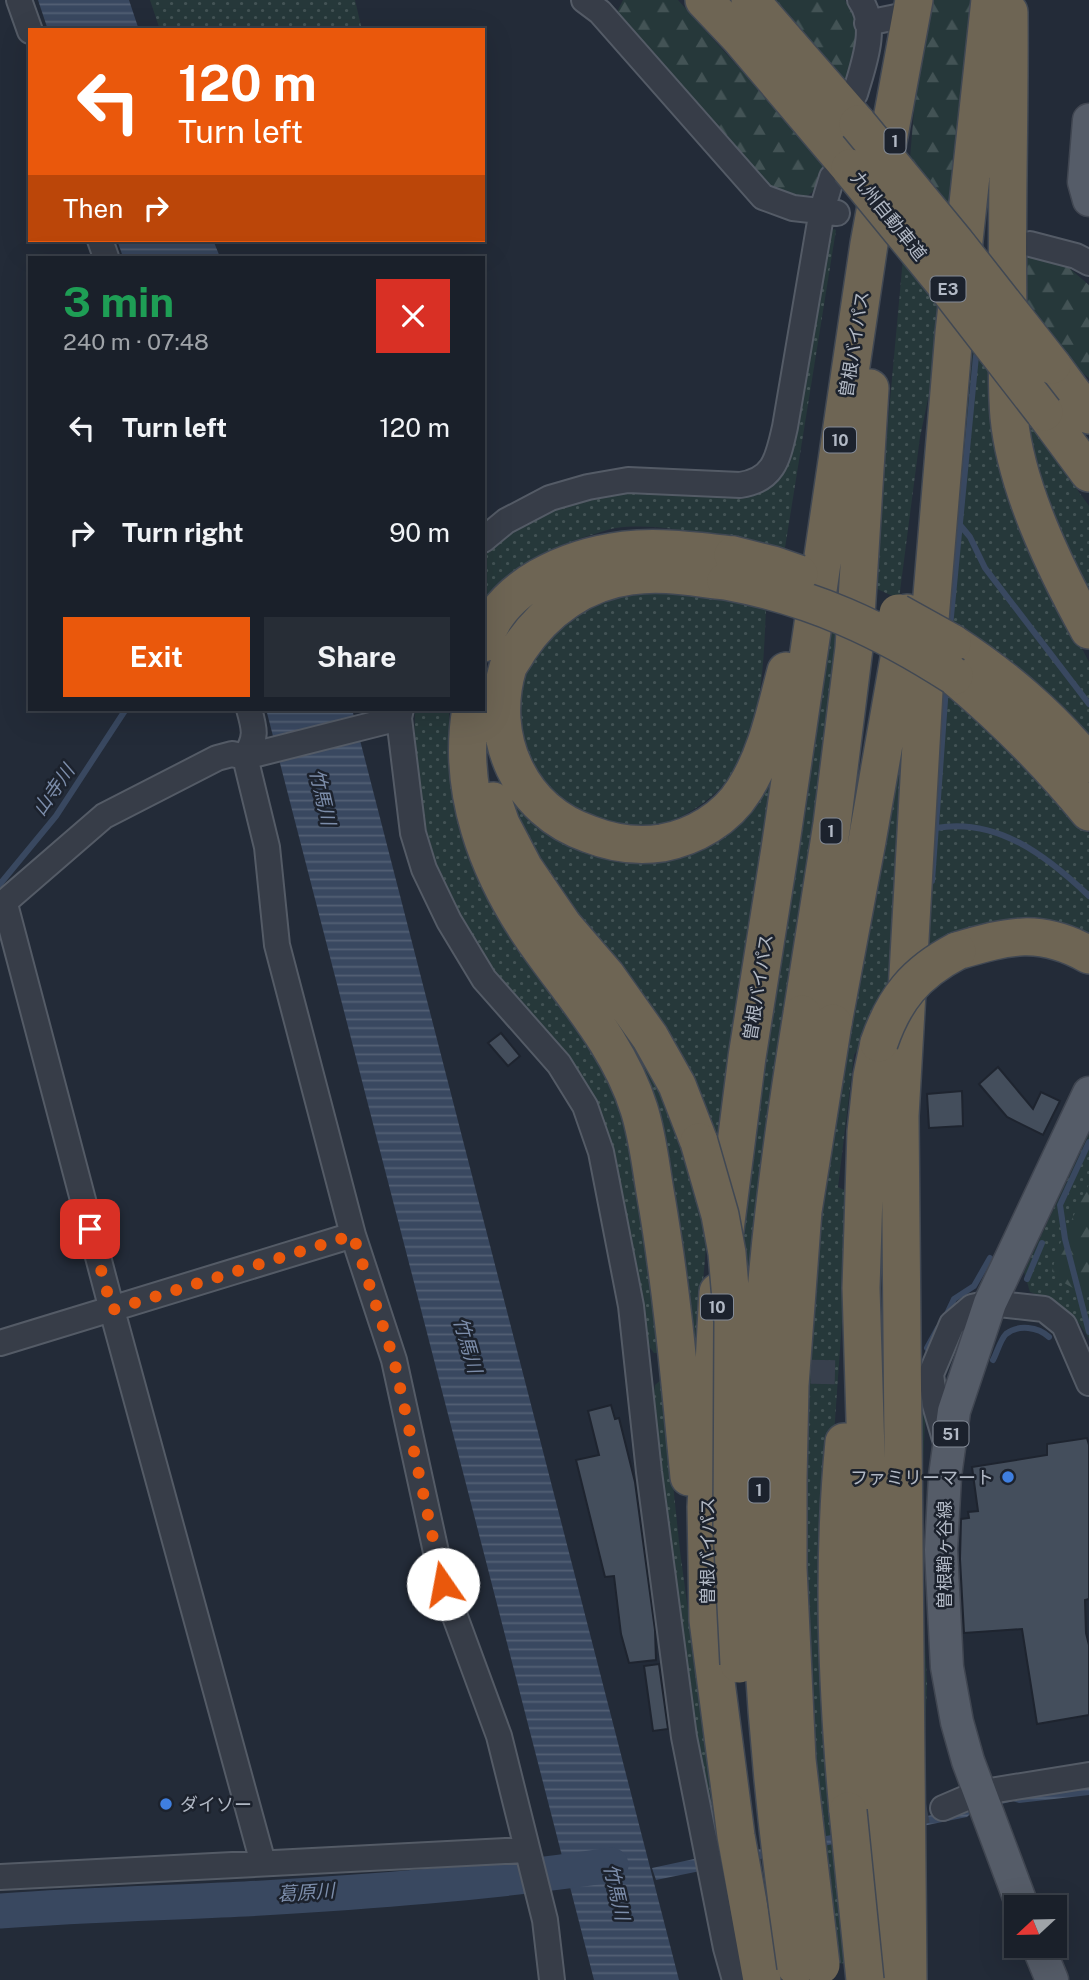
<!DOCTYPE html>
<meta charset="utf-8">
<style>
:root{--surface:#1a202a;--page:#272d36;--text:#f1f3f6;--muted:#9fa3a8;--line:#383e47;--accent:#ea580c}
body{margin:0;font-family:"Public Sans","Noto Sans JP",sans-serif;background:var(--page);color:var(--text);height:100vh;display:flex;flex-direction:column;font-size:26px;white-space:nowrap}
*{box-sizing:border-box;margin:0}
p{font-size:23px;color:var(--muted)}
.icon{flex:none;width:38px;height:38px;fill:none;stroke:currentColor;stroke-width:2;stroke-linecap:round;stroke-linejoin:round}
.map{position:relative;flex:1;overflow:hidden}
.drawer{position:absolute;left:28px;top:256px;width:457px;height:455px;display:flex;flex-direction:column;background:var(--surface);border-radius:0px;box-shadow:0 7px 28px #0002,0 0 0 2px var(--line)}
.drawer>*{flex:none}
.guide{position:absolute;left:28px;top:28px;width:457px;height:214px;border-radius:0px;box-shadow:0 7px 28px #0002,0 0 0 2px var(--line);background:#ea580c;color:#fff;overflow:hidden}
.needle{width:46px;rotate:248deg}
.tools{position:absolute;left:1004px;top:1895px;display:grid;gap:14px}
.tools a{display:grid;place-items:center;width:63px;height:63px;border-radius:0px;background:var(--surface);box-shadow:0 7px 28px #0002,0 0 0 2px var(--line);font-size:35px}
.pin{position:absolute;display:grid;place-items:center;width:60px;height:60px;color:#fff;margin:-30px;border-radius:14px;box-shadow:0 4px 10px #0006}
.me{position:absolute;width:77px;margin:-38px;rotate:348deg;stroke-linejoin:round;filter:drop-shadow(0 0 5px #0008)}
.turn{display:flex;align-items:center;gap:24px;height:147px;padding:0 35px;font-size:32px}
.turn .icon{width:91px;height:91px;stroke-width:2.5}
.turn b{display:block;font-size:49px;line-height:60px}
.then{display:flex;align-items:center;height:66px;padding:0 35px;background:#0003;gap:14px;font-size:26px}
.round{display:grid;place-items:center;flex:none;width:74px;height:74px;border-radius:0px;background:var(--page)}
.head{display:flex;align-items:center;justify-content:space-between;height:119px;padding:0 35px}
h1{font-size:42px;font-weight:700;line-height:52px;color:#1e9e55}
.primary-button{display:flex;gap:14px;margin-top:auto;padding:14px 35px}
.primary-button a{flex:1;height:80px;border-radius:0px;background:var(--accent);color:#fff;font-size:28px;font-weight:700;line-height:80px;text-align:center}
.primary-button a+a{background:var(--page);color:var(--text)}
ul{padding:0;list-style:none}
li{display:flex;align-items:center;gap:21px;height:105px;padding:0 35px}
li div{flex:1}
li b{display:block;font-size:26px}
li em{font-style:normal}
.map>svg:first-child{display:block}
.grass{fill:url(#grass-dots)}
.forest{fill:url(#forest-firs)}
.water{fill:url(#water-rules)}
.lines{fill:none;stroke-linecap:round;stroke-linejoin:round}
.stream{stroke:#394860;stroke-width:6}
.river{stroke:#394860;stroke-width:35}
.building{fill:#444e5c;stroke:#1e242f;stroke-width:2}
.minor-tunnel{stroke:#38404d;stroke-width:24;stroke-dasharray:24 12;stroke-linecap:butt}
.minor-casing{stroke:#545b66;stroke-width:28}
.major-casing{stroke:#404651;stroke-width:35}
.highway-casing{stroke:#414853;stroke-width:40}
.minor{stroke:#373d48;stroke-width:24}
.major{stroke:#555c68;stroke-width:32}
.highway{stroke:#6e6554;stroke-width:37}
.highway-bridge-casing{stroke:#414853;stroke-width:40;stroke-linecap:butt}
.highway-bridge{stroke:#6e6554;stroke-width:37}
.route{stroke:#ea580c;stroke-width:12;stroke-dasharray:0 21.6}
.shop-dot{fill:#3f7fe0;stroke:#1c222d;stroke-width:2.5}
.labels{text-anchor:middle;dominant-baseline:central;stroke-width:5;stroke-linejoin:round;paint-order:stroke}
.shield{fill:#1c222d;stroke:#848b97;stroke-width:2}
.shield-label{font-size:16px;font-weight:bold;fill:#b1b8c4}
.street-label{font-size:18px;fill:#b1b8c4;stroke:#1c222d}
.poi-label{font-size:18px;fill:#b1b8c4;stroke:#1c222d;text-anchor:end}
.water-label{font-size:19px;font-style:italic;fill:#7c8daa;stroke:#1c222d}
</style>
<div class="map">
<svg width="1089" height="1980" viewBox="0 0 1089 1980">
<defs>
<pattern id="grass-dots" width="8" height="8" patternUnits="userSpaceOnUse" patternTransform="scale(1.75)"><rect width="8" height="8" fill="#26383a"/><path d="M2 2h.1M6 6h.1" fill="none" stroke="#435355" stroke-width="1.8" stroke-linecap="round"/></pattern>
<pattern id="forest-firs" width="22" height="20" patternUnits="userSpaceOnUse" patternTransform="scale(1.75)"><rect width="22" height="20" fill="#26383a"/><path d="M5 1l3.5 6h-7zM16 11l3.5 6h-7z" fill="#435355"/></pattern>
<pattern id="water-rules" width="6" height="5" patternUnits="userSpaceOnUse" patternTransform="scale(1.75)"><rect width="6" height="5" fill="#394860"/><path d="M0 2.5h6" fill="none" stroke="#536075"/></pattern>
</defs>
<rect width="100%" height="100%" fill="#232b38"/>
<path class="grass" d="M 150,0 L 355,0 L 362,30 L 160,30 Z
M 834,229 L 836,230 L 784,554 C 733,542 669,521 616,528 C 608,529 599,533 591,535 C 543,549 512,568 483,608 L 483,552 L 505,533 L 546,509 L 634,488 L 766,487 L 829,233 Z
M 903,258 L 942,308 L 937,357 L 920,437 L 899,599 L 873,587 Z
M 973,350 L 991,375 L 1041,570 L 1089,662 L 1089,746 L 948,626 Z
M 1029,422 L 1089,506 L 1089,598 C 1066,551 1030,474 1029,422 Z
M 669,590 L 749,602 L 766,608 C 764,653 763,696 749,740 C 740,767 723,790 699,806 C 623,859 529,806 520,718 C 518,700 521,678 530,662 C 534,656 540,651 544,645 C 563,622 576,609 606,598 C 625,591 649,592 669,590 Z
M 824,623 L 841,630 L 750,1329 L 737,1237 Z
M 905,675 L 898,809 L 895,983 L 867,1036 L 854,1055 L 838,1187 L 851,1193 L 832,1463 L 849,1962 L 834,1965 L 810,1730 L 802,1429 L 821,1185 L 892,808 L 894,745 Z
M 940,684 L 1050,782 L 1089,834 L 1089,935 L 923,955 Z
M 415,709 L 449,709 L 450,760 L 605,1061 L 638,1166 L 659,1353 L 654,1353 L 644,1340 L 603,1131 L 498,979 L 449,900 L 424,830 L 414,745 Z
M 778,757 L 716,1153 L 540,871 L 505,804 L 493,763 L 624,859 Z
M 531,898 L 643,1047 L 709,1213 L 702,1293 L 699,1395 L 666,1162 Z
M 1089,1134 L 1089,1339 C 1070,1307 1064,1305 1030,1292 L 1024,1272 Z
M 662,1379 L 680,1551 L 719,1841 C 706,1825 702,1770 698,1748 C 679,1629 662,1511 654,1391 L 655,1385 Z
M 914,1386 L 925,1392 L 926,1399 L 920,1534 L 927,1685 L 924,1757 L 918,1759 Z"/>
<path class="forest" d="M 623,0 L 678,0 L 827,166 C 815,193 813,197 784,203 L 616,14 Z
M 773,0 L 845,0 L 861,30 L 848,86 Z
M 931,0 L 973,0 L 952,211 L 910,158 L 920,39 Z
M 1021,249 L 1061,261 L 1089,285 L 1089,378 L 1073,366 L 1021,297 Z
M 1089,1184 L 1089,1297 L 1057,1279 L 1052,1271 L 1058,1248 Z"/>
<path class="water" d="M 38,0 L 129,0 L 139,30 L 48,30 Z
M 117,240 L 213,240 L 220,257 L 123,257 Z
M 266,709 L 352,709 L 679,1980 L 594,1980 Z
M 1089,1784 L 1089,1795 L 1019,1803 L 1013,1801 L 972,1812 L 967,1817 L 656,1880 L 652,1868 L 722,1853 L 725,1856 Z"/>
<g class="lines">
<path class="stream" d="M 960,525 L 970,537 L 985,568 L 1089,704
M 950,627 L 976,356
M 936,828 C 997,817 1047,856 1089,896
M 932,881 L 946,687
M 0,884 L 56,816 L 126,709
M 1089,1142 L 1060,1205 L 1065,1239 L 1089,1332
M 1027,1279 L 1042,1243
M 946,1316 L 954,1299 L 974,1286 L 990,1258
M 927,1348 L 938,1328
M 993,1360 C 997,1353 1000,1340 1006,1334 C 1019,1324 1038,1327 1049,1337"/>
<path class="river" d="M 0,1911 C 82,1905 163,1903 245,1899 C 367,1892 490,1883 611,1865"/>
</g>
<path class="building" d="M 501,1033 L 520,1056 L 508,1066 L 488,1043 Z
M 998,1067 L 1033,1109 L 1041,1092 L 1060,1101 L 1043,1135 L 1007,1117 L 979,1084 Z
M 962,1091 L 963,1126 L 929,1128 L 927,1094 Z
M 611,1405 L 615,1419 L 619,1418 L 635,1482 L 655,1630 L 656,1660 L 629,1663 L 621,1634 L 614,1576 L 605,1577 L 576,1460 L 599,1455 L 588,1411 Z
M 1087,1438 L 1089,1445 L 1089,1599 L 1085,1600 L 1086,1633 L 1089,1645 L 1089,1715 L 1037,1724 L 1022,1629 L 964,1633 L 960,1559 L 961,1519 L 969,1518 L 968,1512 L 978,1511 L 972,1467 L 1047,1455 L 1047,1444 Z
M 659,1664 L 668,1729 L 653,1731 L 644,1666 Z"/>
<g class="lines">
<path class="minor-tunnel" d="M 775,1371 L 917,1374
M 727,1849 L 943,1808"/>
<g class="minor-casing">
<path id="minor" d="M 19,0 L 30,31
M 584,0 L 600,12 L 763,197 L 793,208 L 837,213
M 867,23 L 911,14
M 855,94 C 863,66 879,26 860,0
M 100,240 L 106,257
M 1030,244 L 1076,256 L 1089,263
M 483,540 L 506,521 L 550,498 L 588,487 L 628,480 L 740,485 C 775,480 778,457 785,427 L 822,210 L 832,177
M 249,709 C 255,730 257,737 245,757 L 267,847 L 277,945 L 353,1235 L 394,1360 L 443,1584 L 499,1736 L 545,1920 L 552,1980
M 401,709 L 399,718 L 413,833 L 424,869 L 449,921 L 484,979 L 559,1064 L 585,1106 L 601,1152 L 631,1306 L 649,1472 L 684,1737 L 726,1948 L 735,1980
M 5,904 L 112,1310 L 263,1863
M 0,906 L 104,816 L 217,758 L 232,754 L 245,757 L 399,718
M 0,1343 L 353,1235
M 947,1446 L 935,1405 L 931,1374 L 952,1324 L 972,1307 L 990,1303 L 1044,1309 L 1064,1325 L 1089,1383
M 943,1808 L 978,1793 L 1089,1775
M 0,1877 L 526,1850"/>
</g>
<g class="major-casing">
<path id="major" d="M 1089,120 L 1084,182 L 1089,200
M 1023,1908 L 968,1761 L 957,1722 L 947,1667 L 941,1550 L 945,1476 L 954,1411 L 990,1303 L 1089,1093
M 1038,1946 L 1052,1980"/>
</g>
<g class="highway-casing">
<path id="highway" d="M 704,0 L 740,38 L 850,168
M 750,0 L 858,124
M 1009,12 C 1010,113 1006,214 1008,315 C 1008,349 1006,383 1009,417 C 1016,488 1055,568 1089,630
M 1052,365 L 1089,415
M 1044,412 L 1089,473
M 726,581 C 695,578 663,571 631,576 C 584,582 545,610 519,649 C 516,655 511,661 508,667 C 487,737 519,810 589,834 C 612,843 637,847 662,843 C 694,837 726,819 744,790 C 767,754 775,712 786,671
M 483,643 C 500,585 569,557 624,550 C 660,546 697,551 733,555
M 952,643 C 1002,675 1052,718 1089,764
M 954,676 C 1004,718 1047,761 1089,812
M 471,709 C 457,790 487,871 533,938 C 571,993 619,1044 639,1109 C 648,1137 651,1169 656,1197 C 672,1290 680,1383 689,1477
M 493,801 L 501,824 L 524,868 L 563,925 L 606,975 L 650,1037 L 677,1085 L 699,1142
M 957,951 C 1008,936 1040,927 1089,955
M 802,1014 L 832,824 L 854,648 L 870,388
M 833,1023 L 867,841 L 907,613
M 879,1043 L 872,1076 L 866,1132 L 861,1288 L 882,1980
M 725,1230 L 747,1057 L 780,849 L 848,386 L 869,244 L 914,0
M 718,1292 L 706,1507 L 708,1620 L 736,1836 L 762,1980
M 844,1442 C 832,1565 837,1688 848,1811
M 908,1980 L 900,1116 L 924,691 L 954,333 L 990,0"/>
</g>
<use href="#minor" class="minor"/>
<use href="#major" class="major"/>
<use href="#highway" class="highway"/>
<g class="highway-bridge-casing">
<path id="highway-bridge" d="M 858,124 L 956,243 L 1052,365
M 850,168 L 940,278 L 1044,412
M 733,555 L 773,565 L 799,574
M 726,581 C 812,597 881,629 954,676
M 898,613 L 952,643
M 879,1043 C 894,999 915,973 957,951
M 699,1142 L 720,1215 L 727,1253 L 733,1322 L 732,1527 L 739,1664
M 848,1811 L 865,1980
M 821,1965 L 797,1760 L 788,1568 L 788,1480 L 790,1385 L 803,1211 L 833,1023
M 796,1967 C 763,1744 748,1517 766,1292 C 774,1198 787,1106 802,1014"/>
</g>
<use href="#highway-bridge" class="highway-bridge"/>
</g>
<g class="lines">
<path class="route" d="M 90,1229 L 112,1310 L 353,1235 L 394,1360 L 443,1584"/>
</g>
<g class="shop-dot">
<circle cx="1008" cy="1477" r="7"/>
<circle cx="166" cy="1804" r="7"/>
</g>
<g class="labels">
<g class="shield">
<rect x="884.5" y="128.5" width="21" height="25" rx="5"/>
<rect x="930.5" y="276.5" width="35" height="25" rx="5"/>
<rect x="824" y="427.5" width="32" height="25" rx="5"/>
<rect x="820.5" y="818.5" width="21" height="25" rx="5"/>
<rect x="701" y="1294.5" width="32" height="25" rx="5"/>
<rect x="933.5" y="1421.5" width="35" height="25" rx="5"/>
<rect x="748.5" y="1477.5" width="21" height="25" rx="5"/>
</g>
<g class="shield-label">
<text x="895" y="141">1</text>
<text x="948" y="289">E3</text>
<text x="840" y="440">10</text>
<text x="831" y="831">1</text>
<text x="717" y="1307">10</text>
<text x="951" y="1434">51</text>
<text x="759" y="1490">1</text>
</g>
<g class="street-label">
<text transform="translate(889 216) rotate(51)">九州自動車道</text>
<text transform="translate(854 344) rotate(-81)">曽根バイパス</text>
<text transform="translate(758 987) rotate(-81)">曽根バイパス</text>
<text transform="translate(707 1551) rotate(-90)">曽根バイパス</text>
<text transform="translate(944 1555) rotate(-90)">曽根鞘ヶ谷線</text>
</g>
<g class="poi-label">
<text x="994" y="1477">ファミリーマート</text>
<text x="180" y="1804" text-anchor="start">ダイソー</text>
</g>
<g class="water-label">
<text transform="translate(53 790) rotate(-55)">山寺川</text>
<text transform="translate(323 797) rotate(77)">竹馬川</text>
<text transform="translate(468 1345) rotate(74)">竹馬川</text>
<text transform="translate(306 1892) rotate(-4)">葛原川</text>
<text transform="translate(617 1892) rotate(77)">竹馬川</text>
</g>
</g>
</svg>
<div class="tools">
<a><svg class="needle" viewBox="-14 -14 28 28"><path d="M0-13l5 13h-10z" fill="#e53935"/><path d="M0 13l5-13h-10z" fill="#9fa3a8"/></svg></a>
</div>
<div class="pin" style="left:90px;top:1229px;background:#d93025"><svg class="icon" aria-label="arrive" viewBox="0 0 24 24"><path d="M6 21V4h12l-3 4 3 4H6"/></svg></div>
<svg class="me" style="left:443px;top:1584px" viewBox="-20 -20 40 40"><circle r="19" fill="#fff"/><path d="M0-13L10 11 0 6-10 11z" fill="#ea580c"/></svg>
<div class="guide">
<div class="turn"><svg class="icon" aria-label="left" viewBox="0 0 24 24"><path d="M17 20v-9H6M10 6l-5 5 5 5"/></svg><div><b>120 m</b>Turn left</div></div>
<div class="then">Then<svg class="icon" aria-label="right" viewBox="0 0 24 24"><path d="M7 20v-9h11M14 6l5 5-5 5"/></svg></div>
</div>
<section class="drawer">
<div class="head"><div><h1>3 min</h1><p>240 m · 07:48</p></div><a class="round" style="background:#d93025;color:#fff"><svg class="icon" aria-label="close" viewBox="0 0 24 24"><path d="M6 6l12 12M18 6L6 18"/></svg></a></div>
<ul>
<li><svg class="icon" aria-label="left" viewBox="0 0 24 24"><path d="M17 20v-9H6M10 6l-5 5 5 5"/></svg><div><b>Turn left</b></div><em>120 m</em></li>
<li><svg class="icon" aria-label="right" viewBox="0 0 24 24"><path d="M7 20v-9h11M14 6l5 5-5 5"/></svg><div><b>Turn right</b></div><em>90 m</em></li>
</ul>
<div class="primary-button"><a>Exit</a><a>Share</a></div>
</section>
</div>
